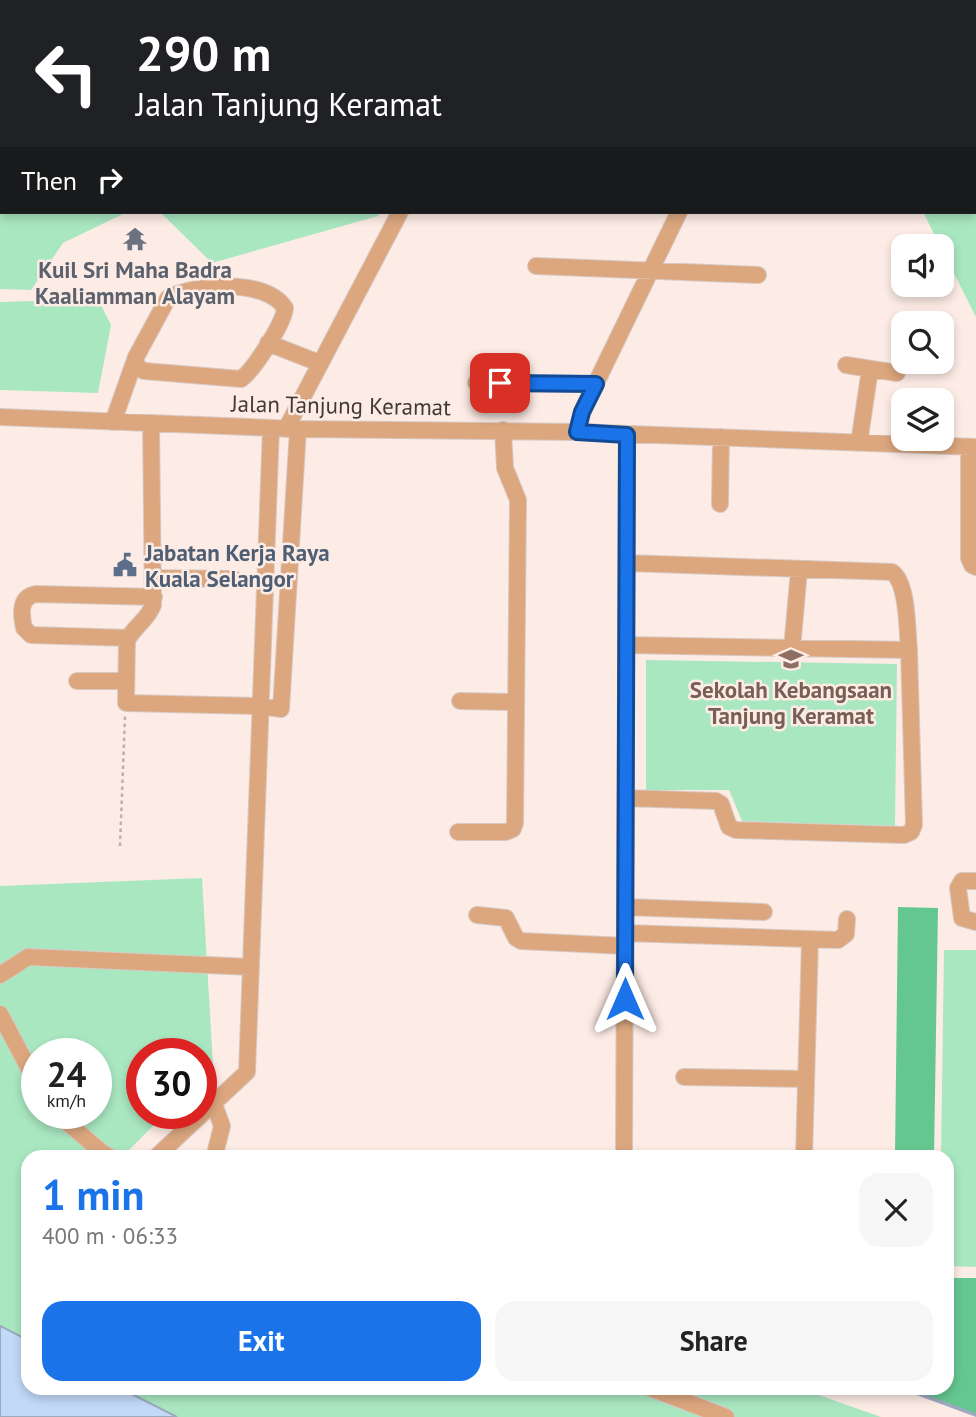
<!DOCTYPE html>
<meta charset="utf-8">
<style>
:root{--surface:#fff;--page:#f6f6f6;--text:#222;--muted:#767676;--accent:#1a73e8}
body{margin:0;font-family:"PT Sans",sans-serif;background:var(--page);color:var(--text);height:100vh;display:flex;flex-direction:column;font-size:26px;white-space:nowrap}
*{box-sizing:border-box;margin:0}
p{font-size:23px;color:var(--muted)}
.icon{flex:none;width:38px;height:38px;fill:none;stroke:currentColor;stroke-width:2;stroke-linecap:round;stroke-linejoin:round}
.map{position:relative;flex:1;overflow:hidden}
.drawer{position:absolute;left:21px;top:1150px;width:933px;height:245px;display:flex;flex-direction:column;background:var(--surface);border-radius:21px;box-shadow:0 4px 10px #0003}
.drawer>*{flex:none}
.guide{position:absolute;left:0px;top:0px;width:976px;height:214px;box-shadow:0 4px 10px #0003;background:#202124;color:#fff;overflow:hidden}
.buttons{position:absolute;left:891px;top:234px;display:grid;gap:14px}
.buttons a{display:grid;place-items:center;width:63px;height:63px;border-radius:14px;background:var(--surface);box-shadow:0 4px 10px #0003;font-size:35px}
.speed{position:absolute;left:21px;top:1038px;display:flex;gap:14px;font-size:35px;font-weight:700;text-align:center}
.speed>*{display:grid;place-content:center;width:91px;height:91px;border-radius:50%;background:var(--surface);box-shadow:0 4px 10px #0003;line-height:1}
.speed small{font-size:18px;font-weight:400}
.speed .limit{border:10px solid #d22;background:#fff;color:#111}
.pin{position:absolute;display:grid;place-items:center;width:60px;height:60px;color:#fff;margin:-30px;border-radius:14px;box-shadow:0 4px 10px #0006}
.me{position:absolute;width:77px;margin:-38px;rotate:0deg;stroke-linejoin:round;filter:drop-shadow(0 0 5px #0008)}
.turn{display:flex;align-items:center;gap:24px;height:147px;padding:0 21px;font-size:32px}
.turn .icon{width:91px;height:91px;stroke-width:2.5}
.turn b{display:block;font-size:49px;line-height:60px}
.then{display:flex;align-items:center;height:66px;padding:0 21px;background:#0003;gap:14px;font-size:26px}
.round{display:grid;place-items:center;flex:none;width:74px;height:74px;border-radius:21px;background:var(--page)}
.summary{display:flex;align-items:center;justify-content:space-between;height:119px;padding:0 21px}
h1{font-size:42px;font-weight:600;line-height:52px;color:var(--accent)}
.cta{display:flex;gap:14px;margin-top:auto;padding:14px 21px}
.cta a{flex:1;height:80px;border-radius:21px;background:var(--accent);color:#fff;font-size:28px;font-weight:600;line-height:80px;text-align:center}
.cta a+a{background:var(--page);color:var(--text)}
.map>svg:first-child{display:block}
.green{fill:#a9e7c1;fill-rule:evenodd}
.forest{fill:#65c790}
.water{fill:#c3d9f8;stroke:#9ca9be;stroke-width:2}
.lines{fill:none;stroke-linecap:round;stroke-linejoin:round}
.stream{stroke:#9ca9be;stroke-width:3.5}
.minor-casing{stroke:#d7c8c2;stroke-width:18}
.path{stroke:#bdafa9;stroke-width:2.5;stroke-dasharray:3.5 3.5;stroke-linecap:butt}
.minor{stroke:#dca77f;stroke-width:16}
.route-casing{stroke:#114b97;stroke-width:18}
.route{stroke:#1a73e8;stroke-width:12}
.labels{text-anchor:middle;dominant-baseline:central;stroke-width:5;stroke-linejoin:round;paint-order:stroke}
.worship-label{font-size:23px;font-weight:bold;fill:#5b616d;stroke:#fdece5}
.street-label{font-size:23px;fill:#413935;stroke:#fdece5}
.service-label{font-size:23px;font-weight:bold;fill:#4e5e75;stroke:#fdece5;text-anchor:start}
.education-label{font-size:23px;font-weight:bold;fill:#785e54;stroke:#fdece5}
</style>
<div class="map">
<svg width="976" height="1417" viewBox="0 0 976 1417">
<rect width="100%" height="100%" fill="#fdece5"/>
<path class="green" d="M 0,0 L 448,0 L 452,2 L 2,2 L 2,212 L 127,212 L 63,243 L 31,290 L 0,289 Z
M 976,154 L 976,317 L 923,212 L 975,212 Z
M 160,212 L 380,212 L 378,216 L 212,263 Z
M 98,299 L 111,325 L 98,393 L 0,390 L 0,302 Z
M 646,660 L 897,664 L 895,826 L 742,821 L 729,790 L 646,790 Z
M 202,878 L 213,1065 L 201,1077 L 201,1054 L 142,1054 L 142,1113 L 166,1113 L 122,1157 L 28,1157 L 28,1366 L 0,1353 L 0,886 ZM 37,1054 L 96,1054 L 96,1113 L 37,1113 Z
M 944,950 L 976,950 L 976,1267 L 947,1266 L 947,1157 L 941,1157 Z
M 72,1388 L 799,1388 L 881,1417 L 132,1417 Z"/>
<path class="forest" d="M 898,907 L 938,908 L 934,1157 L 895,1157 Z
M 947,1278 L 976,1278 L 976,1415 L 903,1388 L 947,1388 Z"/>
<path class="water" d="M 0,1326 L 28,1340 L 28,1388 L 120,1388 L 177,1417 L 0,1417 Z"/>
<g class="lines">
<path class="stream" d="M 903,1388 L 976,1415"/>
<g class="minor-casing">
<path id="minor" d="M 623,0 L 624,1
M 226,2 L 227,0
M 511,2 L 512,0
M 527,2 L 528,0
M 0,138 L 2,138
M 536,266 L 758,275
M 268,343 L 319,363
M 846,365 L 897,373
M 476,383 L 596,384
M 0,417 L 298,429 L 577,432 L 976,447
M 113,422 L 136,357 L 168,298 C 196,284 265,278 285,308 C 284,323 253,371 241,379 L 144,371 L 136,366 L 136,357
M 151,423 L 153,605 C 148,620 133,627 127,641 L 126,703 L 261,706 L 281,709 L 298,429
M 286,429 L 400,212
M 577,432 L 582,412 L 679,212
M 859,443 L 870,369
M 969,447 L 969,558 L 972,565 L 976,567
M 720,504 L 721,437
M 627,563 L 892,572 C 908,583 907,630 909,650
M 153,578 L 234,579
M 128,638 L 31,635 L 24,628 C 21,614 19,597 36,594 L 154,597
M 792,649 L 799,570
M 77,681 L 126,681
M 460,701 L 516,702
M 626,798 L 716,801 L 721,804 L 729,827 L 736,830 L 904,835 L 911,832 L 914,825 L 909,650 L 626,645
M 458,832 L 506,832 L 513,829 L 515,823 L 518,500 L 505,468 L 503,430
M 976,881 L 962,881 L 958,888 L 962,918 L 976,922
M 625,907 L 764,912
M 477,915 L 506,918 L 516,938 L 521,941 L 625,946
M 625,933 L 838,940 L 846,934 L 847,919
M 0,975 L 28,957 L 251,967
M 0,1014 L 37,1084
M 684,1077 L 806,1079
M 214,1104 L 222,1126 L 215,1154
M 56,1113 L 103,1153 L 110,1157
M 156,1157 L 247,1072 L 271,428
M 624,1157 L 627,435
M 804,1157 L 810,940
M 650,1388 L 726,1417"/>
</g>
<path class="path" d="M 0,77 L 2,75
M 120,846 L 125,716"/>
<use href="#minor" class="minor"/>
</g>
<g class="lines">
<g class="route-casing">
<path id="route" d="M 500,383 L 596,384 L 582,412 L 577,432 L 627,435 L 625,999"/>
</g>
<use href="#route" class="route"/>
</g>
<defs>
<g id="temple-bare" transform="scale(1.89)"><path d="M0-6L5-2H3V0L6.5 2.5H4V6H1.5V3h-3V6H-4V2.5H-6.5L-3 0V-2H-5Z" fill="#6b7280" stroke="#fdece5" stroke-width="2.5" paint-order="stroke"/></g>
<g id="civic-bare" transform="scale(1.89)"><path d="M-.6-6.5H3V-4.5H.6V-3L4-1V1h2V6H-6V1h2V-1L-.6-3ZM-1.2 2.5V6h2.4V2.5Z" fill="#5c6f8a" stroke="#fdece5" stroke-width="2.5" paint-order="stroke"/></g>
<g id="school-bare" transform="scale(1.89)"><path d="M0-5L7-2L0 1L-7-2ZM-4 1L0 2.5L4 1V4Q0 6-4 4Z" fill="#8d6e63" stroke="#fdece5" stroke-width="2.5" paint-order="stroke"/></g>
</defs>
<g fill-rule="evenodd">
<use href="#temple-bare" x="135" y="239"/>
<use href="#civic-bare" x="125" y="565"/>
<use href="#school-bare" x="791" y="659"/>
</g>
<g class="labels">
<g class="worship-label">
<text x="135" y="269">Kuil Sri Maha Badra<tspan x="135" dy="26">Kaaliamman Alayam</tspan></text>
</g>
<g class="street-label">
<text transform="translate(341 405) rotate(1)">Jalan Tanjung Keramat</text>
</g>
<g class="service-label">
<text x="145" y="552">Jabatan Kerja Raya<tspan x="145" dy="26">Kuala Selangor</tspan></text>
</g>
<g class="education-label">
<text x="791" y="689">Sekolah Kebangsaan<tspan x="791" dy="26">Tanjung Keramat</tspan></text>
</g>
</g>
</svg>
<div class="buttons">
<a><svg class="icon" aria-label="sound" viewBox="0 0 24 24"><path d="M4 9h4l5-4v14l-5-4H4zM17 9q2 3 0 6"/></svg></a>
<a><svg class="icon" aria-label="search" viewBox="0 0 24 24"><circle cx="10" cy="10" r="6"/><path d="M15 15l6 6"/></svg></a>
<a><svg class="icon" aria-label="layers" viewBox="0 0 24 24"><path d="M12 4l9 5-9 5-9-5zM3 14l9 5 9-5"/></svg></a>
</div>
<div class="speed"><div>24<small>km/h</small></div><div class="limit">30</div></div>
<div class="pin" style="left:500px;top:383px;background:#d93025"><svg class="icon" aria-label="arrive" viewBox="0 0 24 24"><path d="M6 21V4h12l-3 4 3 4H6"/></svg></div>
<svg class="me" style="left:625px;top:999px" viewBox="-20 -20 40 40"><path d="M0-17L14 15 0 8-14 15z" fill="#1a73e8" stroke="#fff" stroke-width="4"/></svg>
<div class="guide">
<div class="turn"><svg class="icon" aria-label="left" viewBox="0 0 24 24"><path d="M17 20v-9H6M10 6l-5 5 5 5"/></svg><div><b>290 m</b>Jalan Tanjung Keramat</div></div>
<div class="then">Then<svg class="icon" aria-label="right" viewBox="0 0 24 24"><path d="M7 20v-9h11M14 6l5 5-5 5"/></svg></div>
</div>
<section class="drawer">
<div class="summary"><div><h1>1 min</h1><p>400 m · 06:33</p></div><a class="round"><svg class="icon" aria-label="close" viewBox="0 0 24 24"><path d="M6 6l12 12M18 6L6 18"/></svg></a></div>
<div class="cta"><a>Exit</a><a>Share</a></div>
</section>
</div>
